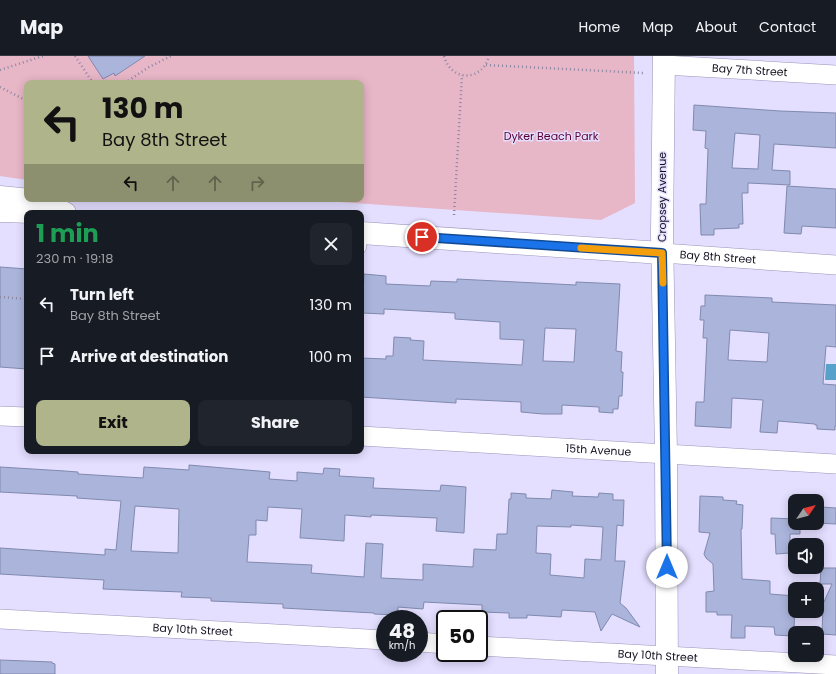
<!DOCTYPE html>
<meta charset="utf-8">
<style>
:root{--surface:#171b24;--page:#20242c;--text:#f1f3f6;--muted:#9ea1a6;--line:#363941;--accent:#afb48a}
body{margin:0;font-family:Poppins,sans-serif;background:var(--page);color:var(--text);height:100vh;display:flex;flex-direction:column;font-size:15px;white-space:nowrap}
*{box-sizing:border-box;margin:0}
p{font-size:13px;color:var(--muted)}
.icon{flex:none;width:22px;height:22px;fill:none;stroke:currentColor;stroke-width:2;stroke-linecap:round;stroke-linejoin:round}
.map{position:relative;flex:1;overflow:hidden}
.side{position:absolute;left:24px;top:154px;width:340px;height:244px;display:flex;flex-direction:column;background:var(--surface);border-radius:8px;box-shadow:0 2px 10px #0003}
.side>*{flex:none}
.banner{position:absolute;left:24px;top:24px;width:340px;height:122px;border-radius:8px;box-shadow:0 2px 10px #0003;background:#afb48a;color:#111;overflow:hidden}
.needle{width:26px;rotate:55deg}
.fabs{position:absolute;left:788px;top:438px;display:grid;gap:8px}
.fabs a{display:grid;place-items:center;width:36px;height:36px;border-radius:8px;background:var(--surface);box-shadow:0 2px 10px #0003;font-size:20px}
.speed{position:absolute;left:376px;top:554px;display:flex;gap:8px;font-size:20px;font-weight:700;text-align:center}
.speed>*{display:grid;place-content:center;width:52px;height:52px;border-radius:50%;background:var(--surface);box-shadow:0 2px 10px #0003;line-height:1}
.speed small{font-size:10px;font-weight:400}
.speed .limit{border:2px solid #111;border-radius:6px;background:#fff;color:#111}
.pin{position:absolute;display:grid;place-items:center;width:34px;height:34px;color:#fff;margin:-17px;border:2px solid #fff;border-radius:50%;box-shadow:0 1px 4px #0007}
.me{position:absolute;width:44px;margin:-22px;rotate:0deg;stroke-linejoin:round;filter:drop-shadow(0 0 3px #0008)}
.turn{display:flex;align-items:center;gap:14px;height:84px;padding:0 12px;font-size:18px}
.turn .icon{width:52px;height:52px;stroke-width:2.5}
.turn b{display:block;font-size:28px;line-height:34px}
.lanes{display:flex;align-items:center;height:38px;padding:0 12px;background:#0003;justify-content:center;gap:20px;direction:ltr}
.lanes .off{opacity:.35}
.round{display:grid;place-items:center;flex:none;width:42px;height:42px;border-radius:8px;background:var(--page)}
.overview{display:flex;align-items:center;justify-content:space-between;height:68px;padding:0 12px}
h1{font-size:24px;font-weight:700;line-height:30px;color:#1e9e55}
.action{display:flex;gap:8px;margin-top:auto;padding:8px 12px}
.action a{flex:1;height:46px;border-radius:8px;background:var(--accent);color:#111;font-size:16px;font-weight:700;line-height:46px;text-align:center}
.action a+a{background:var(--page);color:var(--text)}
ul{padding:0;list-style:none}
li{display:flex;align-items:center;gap:12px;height:52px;padding:0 12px}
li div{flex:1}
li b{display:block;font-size:15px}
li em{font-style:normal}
header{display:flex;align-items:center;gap:24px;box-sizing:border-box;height:56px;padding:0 20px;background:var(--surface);border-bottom:1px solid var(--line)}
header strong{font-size:19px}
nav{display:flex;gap:22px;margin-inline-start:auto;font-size:14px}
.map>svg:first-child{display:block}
.green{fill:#e7b6c7}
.water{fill:#57a1ca}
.building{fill:#abb4db;stroke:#8089ae;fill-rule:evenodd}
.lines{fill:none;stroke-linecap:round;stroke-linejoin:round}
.service-casing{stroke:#9b93b9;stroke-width:11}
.minor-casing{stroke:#9b93b9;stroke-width:20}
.secondary-casing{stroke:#9b93b9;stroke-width:23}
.motorway-casing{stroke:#9b93b9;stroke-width:23}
.path{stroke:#8c87a0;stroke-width:2.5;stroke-dasharray:1 3;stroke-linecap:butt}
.service{stroke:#fff;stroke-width:10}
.minor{stroke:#fff;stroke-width:19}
.secondary{stroke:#fff;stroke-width:22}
.motorway{stroke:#fff;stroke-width:22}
.route-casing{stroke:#114b97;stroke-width:10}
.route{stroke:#1a73e8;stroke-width:7}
.slow{stroke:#f59e0b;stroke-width:7}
.labels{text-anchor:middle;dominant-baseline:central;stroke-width:3;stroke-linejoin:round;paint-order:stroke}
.street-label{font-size:11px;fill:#151220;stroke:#e4deff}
.park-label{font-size:11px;fill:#5b0033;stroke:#e4deff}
</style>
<header>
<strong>Map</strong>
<nav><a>Home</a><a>Map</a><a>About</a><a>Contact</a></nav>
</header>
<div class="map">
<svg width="836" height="618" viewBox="0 0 836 618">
<rect width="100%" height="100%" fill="#e4deff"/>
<path class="green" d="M 0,0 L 634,0 L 635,147 L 601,164 L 296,143 L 361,143 L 361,27 L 27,27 L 27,124 L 0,120 Z"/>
<path class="water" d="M 826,308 L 836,308 L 836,324 L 825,324 Z"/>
<path class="building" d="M 88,0 L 145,0 L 115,20 L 114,17 L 103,23 Z
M 694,49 L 780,55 L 836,57 L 836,92 L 774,88 L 772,114 L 790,115 L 790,129 L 748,127 L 748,137 L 742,137 L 743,168 L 739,168 L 739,172 L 714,173 L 714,179 L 701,179 L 700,148 L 706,148 L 708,93 L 705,92 L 706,75 L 693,74 ZM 735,77 L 760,79 L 758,113 L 732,112 Z
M 787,130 L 836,133 L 836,172 L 802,170 L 801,178 L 784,177 Z
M 0,211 L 27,213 L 26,260 L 27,260 L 27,313 L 0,311 Z
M 364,218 L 386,220 L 386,228 L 430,230 L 431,225 L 457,226 L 457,223 L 576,229 L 576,226 L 620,228 L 616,295 L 622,296 L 621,316 L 623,316 L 622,340 L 619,340 L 618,353 L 613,353 L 613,357 L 599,356 L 599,351 L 562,349 L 562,358 L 543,358 L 521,356 L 521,346 L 456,343 L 456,347 L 361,341 L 361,302 L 386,303 L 386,300 L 393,300 L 394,281 L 411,282 L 410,284 L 424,285 L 423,304 L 522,309 L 524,284 L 500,283 L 500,266 L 455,263 L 455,257 L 384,253 L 384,258 L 362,257 ZM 545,272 L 576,273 L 574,306 L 543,305 Z
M 705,239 L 772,242 L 772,246 L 836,249 L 836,291 L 826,290 L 823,328 L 836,329 L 836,370 L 835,370 L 835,374 L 817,373 L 817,369 L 815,369 L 815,368 L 778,365 L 777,377 L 760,376 L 763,344 L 732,342 L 731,372 L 695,370 L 696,346 L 704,346 L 705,326 L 707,282 L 703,282 L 704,264 L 700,264 L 701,250 L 705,250 ZM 730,274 L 769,277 L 767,306 L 728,304 Z
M 189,409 L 270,416 L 269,423 L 297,425 L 297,416 L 323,418 L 324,412 L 340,413 L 339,420 L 374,422 L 373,432 L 440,435 L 441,429 L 466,431 L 464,477 L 436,475 L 437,462 L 371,459 L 371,461 L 345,459 L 344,485 L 303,482 L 300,482 L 302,453 L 268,451 L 267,465 L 256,464 L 256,479 L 249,479 L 247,506 L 312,509 L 311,517 L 364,521 L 366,487 L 383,488 L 381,522 L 423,524 L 423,508 L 473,511 L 474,493 L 496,494 L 497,478 L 507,478 L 509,443 L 511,443 L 511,437 L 526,438 L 526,442 L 551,443 L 552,434 L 573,436 L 572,440 L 598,441 L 599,437 L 613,438 L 613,444 L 624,444 L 623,470 L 617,469 L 615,505 L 625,505 L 620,547 L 626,552 L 640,571 L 612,558 L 601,575 L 595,556 L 562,554 L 561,561 L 527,559 L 527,562 L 509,562 L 509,557 L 482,556 L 482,549 L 424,546 L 423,553 L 398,551 L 398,559 L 374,558 L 374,557 L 283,552 L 283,548 L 211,545 L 211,542 L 181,541 L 182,536 L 103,533 L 104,524 L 0,518 L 0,492 L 105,499 L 105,493 L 116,494 L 121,445 L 77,442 L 77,440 L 0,436 L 0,411 L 65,415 L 78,416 L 78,418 L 143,422 L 144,411 L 189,414 ZM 135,450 L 179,453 L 178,497 L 131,495 ZM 571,469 L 603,471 L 601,504 L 585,503 L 584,522 L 550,519 L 551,498 L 536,497 L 537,470 L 571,471 Z
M 700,440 L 723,441 L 723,444 L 737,445 L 736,448 L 743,449 L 742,473 L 741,473 L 742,523 L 770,525 L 770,538 L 795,540 L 794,576 L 792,576 L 792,580 L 775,579 L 774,571 L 745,570 L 745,582 L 731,582 L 732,559 L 717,559 L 717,556 L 706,556 L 706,536 L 714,535 L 713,508 L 706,502 L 704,498 L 710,477 L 699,476 Z
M 806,441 L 821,442 L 821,451 L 836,452 L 836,468 L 816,467 L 817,445 L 805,445 Z
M 771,462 L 795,463 L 795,467 L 800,467 L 800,478 L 790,478 L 790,497 L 776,498 L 775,478 L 771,478 Z
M 821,512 L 836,512 L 836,579 L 822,578 L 823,548 L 832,528 L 820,528 Z
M 0,604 L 52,606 L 52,607 L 55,608 L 55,618 L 0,618 Z"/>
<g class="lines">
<g class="service-casing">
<path id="service" d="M 361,192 L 362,177"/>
</g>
<g class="minor-casing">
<g id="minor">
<path id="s1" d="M 664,9 L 836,19"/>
<path id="s2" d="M 662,197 L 836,209"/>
<path d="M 0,360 L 27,361"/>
<path id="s3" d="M 361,380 L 836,408"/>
<path id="s4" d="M 0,563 L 385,584"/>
<path d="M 419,586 L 445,588"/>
<path id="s5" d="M 479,590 L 836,609"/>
</g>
</g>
<g class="secondary-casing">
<path id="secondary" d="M 664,0 L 662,177 L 666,398 L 667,618
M 0,155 L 4,155 L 57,157
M 361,177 L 662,197"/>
</g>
<g class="motorway-casing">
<path id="motorway" d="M 0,141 L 41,145 L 65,157"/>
</g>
<path class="path" d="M 75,0 L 93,27
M 444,0 C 451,26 482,26 489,0
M 486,9 L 644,17
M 0,14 L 43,0
M 125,27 L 149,11 L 171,0
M 0,31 L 27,45
M 454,159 L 462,19
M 0,241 L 27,243"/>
<use href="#service" class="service"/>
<use href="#minor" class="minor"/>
<use href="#secondary" class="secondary"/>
<use href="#motorway" class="motorway"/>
</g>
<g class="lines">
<g class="route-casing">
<path id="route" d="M 422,181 L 662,197 L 667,511"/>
</g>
<use href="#route" class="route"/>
<path class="slow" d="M 581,192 L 662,197 L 663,227"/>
</g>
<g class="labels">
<g class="street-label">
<text stroke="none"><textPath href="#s1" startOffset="86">Bay 7th Street</textPath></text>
<text transform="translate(662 141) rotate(-90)">Cropsey Avenue</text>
<text stroke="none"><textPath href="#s2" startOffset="56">Bay 8th Street</textPath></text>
<text stroke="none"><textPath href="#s3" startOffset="238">15th Avenue</textPath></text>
<text stroke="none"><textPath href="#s4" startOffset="193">Bay 10th Street</textPath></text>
<text stroke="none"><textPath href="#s5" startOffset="179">Bay 10th Street</textPath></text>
</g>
<g class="park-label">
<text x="551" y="80">Dyker Beach Park</text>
</g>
</g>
</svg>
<div class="fabs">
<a><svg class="needle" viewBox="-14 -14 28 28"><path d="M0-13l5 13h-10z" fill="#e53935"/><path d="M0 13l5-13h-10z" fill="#9ea1a6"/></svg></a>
<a><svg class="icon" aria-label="sound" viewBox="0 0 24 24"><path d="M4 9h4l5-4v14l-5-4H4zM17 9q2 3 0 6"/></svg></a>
<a>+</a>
<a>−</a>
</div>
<div class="speed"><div>48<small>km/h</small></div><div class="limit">50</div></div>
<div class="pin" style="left:422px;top:181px;background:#d93025"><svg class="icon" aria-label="arrive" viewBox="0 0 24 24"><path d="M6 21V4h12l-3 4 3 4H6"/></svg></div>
<svg class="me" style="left:667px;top:511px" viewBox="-20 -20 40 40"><circle r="19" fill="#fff"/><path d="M0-13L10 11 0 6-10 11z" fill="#1a73e8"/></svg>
<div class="banner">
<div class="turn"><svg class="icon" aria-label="left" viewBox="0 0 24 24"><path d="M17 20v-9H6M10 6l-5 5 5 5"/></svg><div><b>130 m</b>Bay 8th Street</div></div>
<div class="lanes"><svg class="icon" aria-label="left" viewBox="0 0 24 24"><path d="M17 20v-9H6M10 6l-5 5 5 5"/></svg><svg class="icon off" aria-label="ahead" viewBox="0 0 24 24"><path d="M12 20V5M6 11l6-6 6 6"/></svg><svg class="icon off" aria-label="ahead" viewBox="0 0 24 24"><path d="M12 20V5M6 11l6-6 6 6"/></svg><svg class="icon off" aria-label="right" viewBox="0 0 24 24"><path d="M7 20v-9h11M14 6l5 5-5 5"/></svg></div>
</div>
<section class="side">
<div class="overview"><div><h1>1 min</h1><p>230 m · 19:18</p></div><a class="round"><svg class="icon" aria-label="close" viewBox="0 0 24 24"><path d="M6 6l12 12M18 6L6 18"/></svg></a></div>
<ul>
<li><svg class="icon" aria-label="left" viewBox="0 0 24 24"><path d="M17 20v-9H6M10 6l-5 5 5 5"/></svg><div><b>Turn left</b><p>Bay 8th Street</p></div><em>130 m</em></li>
<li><svg class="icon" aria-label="arrive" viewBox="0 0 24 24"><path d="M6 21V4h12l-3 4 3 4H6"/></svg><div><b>Arrive at destination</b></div><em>100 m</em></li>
</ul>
<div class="action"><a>Exit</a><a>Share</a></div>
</section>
</div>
